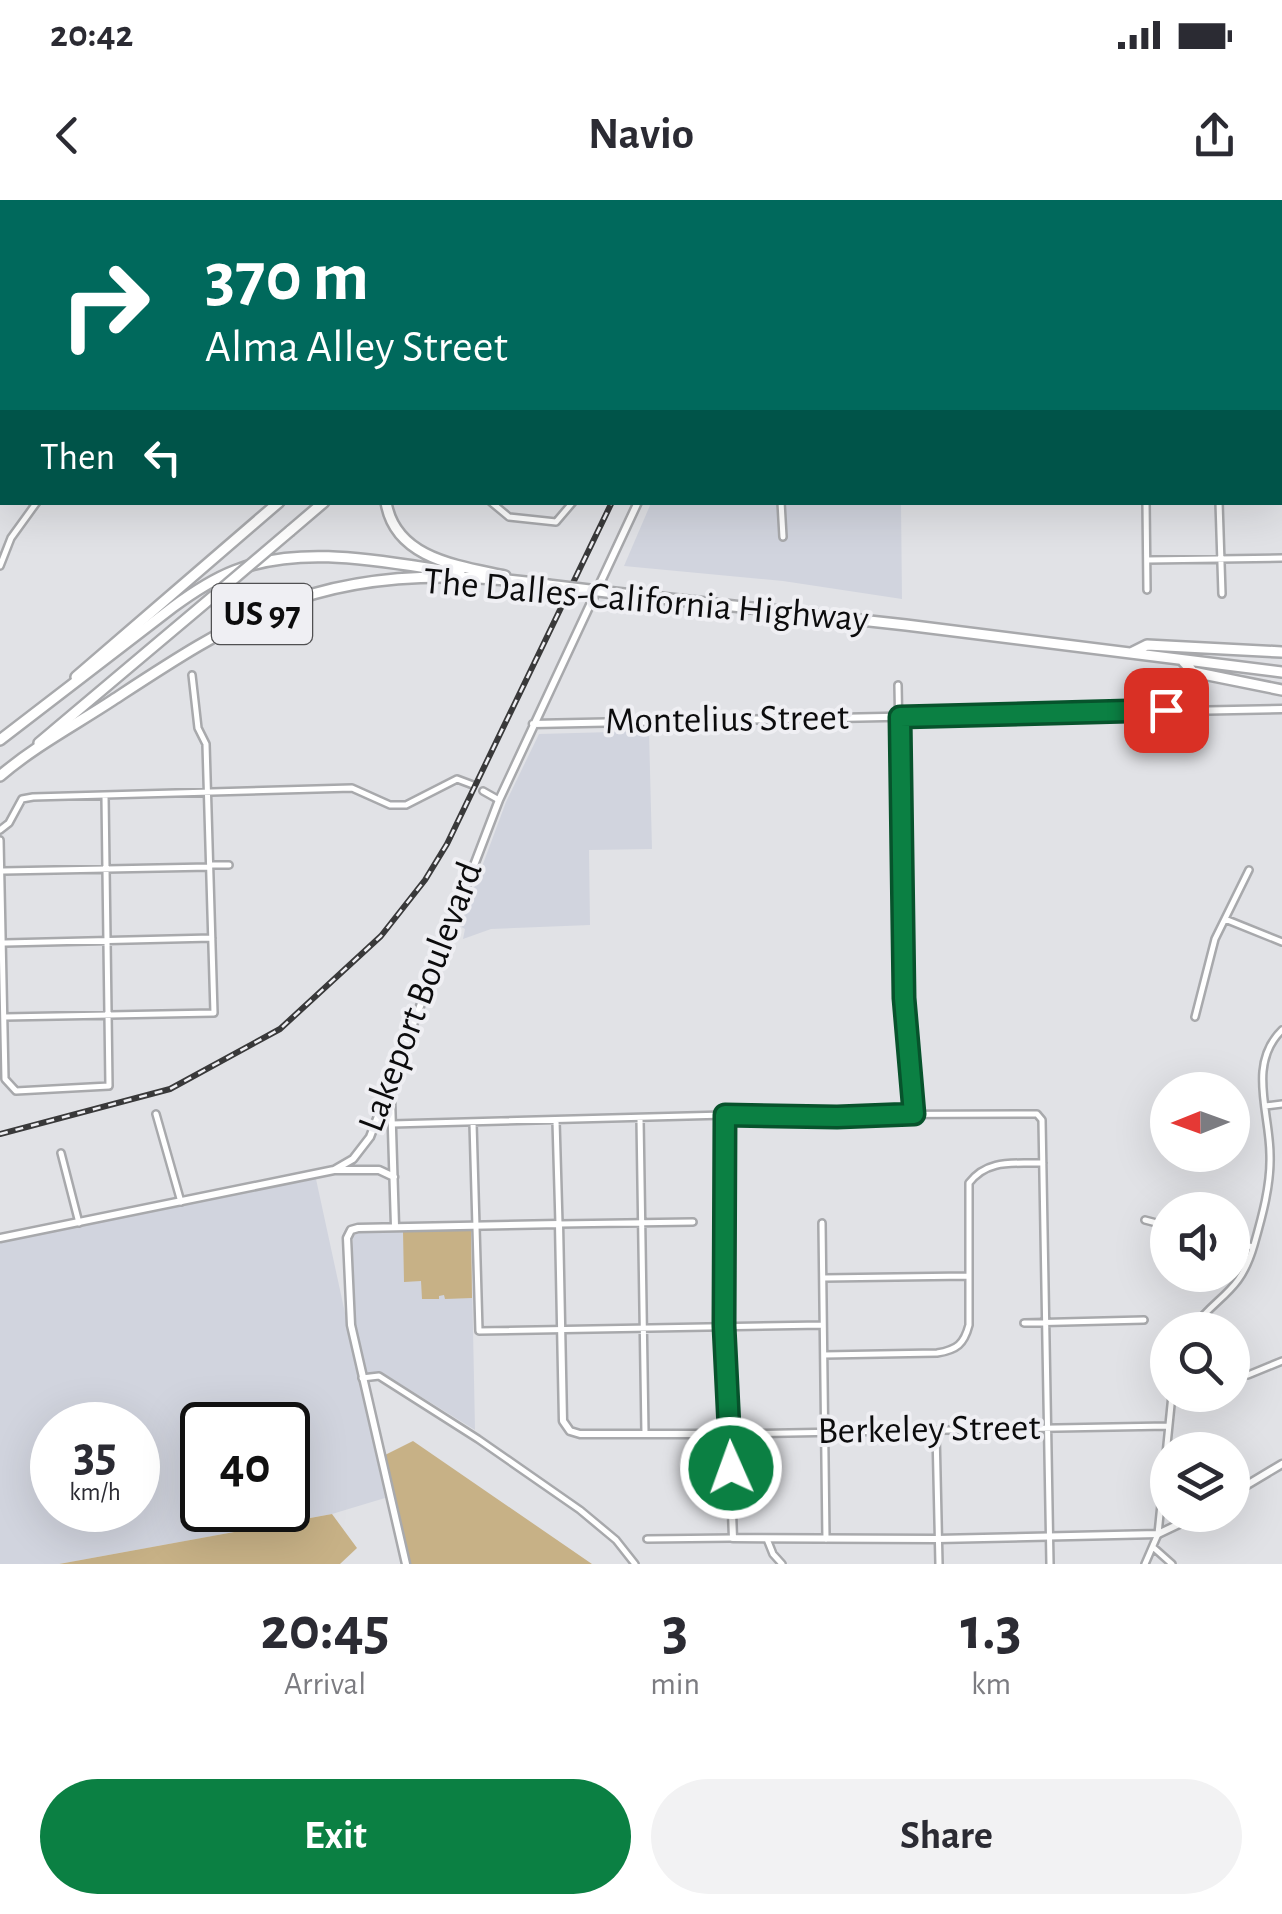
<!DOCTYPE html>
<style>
:root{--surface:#fff;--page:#f2f2f3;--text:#2b2b33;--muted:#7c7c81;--accent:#0b8043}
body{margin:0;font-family:"Alegreya Sans",sans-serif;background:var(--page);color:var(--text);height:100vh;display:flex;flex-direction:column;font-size:38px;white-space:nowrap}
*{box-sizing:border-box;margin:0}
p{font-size:32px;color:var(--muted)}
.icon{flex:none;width:55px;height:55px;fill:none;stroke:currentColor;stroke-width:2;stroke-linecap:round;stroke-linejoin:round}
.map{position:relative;height:1364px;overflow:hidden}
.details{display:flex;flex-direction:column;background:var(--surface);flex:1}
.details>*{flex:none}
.banner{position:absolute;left:0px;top:0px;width:1282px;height:305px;box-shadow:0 10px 40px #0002;background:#00695c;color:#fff;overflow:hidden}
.needle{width:65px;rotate:269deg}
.controls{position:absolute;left:1150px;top:872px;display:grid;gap:20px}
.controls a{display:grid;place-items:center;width:100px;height:100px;border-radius:50%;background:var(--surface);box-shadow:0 10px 40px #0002;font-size:50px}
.speed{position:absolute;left:30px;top:1202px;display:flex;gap:20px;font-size:50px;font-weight:700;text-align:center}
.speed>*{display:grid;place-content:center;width:130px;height:130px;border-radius:50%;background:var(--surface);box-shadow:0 10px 40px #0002;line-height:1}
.speed small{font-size:25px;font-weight:400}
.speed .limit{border:5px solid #111;border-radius:15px;background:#fff;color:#111}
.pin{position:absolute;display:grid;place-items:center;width:85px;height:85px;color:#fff;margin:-42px;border-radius:20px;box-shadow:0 5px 15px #0006}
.me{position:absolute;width:110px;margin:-55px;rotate:358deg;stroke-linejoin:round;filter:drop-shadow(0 0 8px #0008)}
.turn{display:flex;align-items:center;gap:35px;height:210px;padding:0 40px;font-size:45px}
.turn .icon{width:130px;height:130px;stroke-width:2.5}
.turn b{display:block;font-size:70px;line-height:85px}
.then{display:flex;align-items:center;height:95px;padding:0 40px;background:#0003;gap:20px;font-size:38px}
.eta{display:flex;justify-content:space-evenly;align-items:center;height:170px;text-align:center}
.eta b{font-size:60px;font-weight:700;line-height:70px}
.primary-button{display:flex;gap:20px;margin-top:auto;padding:20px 40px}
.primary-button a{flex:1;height:115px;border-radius:60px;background:var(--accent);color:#fff;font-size:40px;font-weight:700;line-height:115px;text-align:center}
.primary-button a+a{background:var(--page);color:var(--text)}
.status{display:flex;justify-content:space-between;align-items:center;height:70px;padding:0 50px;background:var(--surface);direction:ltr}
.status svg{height:28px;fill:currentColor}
header{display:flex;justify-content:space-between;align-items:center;height:130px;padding:0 40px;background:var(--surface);font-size:45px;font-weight:700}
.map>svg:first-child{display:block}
.built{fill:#d1d4de;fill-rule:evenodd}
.green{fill:#c7b186}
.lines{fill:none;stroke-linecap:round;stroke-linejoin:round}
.stream{stroke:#828cc6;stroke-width:2.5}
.minor-casing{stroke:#a8a9ac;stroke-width:10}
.tertiary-casing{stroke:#a8a9ac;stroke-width:11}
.primary-casing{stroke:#a8a9ac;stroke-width:14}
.trunk-casing{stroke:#a8a9ac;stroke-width:14}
.minor{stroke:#fff;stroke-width:5}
.tertiary{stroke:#fff;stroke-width:6}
.primary{stroke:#fff;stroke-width:9}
.trunk{stroke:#fff;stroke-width:9}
.rail-casing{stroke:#39393a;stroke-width:6}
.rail{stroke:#efeff3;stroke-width:2.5;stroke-dasharray:8;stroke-linecap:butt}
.primary-bridge-casing{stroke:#a8a9ac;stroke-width:14;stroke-linecap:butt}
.trunk-bridge-casing{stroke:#a8a9ac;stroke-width:14;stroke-linecap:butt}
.primary-bridge{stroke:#fff;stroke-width:9}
.trunk-bridge{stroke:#fff;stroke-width:9}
.route-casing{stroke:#07532c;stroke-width:25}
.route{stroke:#0b8043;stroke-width:18}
.labels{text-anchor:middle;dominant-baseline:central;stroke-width:8;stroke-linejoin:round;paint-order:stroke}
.shield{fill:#efeff3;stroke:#505052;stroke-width:2.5}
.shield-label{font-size:35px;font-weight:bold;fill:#0c0c0d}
.street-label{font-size:38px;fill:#0c0c0d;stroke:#efeff3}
</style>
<div class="status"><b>20:42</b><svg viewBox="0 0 49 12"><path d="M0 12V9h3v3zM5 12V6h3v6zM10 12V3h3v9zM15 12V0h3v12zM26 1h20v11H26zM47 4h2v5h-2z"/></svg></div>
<header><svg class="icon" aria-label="back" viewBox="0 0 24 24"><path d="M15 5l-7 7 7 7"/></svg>Navio<svg class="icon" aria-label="share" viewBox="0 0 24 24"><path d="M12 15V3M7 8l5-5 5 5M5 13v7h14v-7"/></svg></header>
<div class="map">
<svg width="1282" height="1364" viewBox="0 0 1282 1364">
<rect width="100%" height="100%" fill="#e1e2e6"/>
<path class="built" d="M 651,303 L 901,303 L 902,399 L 783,381 L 624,366 Z
M 649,531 L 652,649 L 589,650 L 590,725 L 491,729 L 463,739 L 465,729 L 460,726 L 506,602 L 539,534 Z
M 316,979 L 385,1298 L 332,1314 L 59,1364 L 0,1364 L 0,1041 ZM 52,1225 L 138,1225 L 138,1310 L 52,1310 ZM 202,1225 L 288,1225 L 288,1310 L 202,1310 Z
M 471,1029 L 475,1230 L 381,1172 L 366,1173 L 355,1123 L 352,1074 L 353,1036 L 358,1033 Z"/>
<path class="green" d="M 471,1029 L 472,1098 L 445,1099 L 444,1095 L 439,1096 L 439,1099 L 422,1099 L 421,1081 L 404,1082 L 403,1031 Z
M 413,1241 L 592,1364 L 406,1364 L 381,1257 Z
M 332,1314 L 357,1348 L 340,1364 L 59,1364 Z"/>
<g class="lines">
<path class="stream" d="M 742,2 L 743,0"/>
<g class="minor-casing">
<path id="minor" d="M 80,0 L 80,2
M 133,0 L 223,2
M 353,0 L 355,2
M 1132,0 L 1132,2
M 53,2 L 54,0
M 333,2 L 337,0
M 1280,31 L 1282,30
M 1280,75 L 1282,75
M 1280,204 L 1282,204
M 1280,281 L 1282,281
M 491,302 L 509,317 L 556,322 L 573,302
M 781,302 L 783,337
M 1146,302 L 1147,390
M 1219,302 L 1222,394
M 1147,360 L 1282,358
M 0,366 L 11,338 L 37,302
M 898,485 L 904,798 L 914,913
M 483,591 L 499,600
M 0,630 L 9,623 L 22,599 L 33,597 L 352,588 L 390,605 L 406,605 L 457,579 L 473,585
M 0,640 L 5,879 L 16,891 L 109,886 L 105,596
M 210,665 L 229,665
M 3,671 L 210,667
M 1225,719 L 1282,742
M 5,743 L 212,738
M 5,817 L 214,813 L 206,544 L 198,528 L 192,475
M 1195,817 L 1215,739 L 1249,670
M 1265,906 L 1282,904
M 156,914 L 181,1002
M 725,916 L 724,1127 L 729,1234 L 1168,1226
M 640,919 L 645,1233
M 556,921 L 559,1024 L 693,1022
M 473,923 L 479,1131 L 823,1125
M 392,924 L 725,915 L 1037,914 L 1042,920 L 1050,1364
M 61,953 L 79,1023
M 1145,1020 L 1168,1026
M 822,1023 L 826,1339
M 1232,1042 L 1253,1047
M 824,1078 L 968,1076
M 1024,1123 L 1144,1120
M 1191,1130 C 1218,1094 1240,1094 1254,1045 C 1262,1017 1271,985 1270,955 C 1270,913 1247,864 1282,830
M 824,1155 L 937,1153 C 957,1150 964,1144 969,1125 L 969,983 C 988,958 1015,964 1043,963
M 1248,1175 L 1282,1161
M 362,1178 L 379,1176 L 478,1239 L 580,1310 L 616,1340 L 635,1364
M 936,1232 L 939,1364
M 647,1339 L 733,1338
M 767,1339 L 773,1354 L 782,1364
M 1154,1348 L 1172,1364
M 1145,1364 L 1158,1334 L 1172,1195"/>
</g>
<g class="tertiary-casing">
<path id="tertiary" d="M 454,0 L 456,2
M 469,0 L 471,2
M 1280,122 L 1282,122
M 533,524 L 1282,509
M 388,889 L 391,898 L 395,1026
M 335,970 L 379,970 L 394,977
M 0,1038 L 334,970 L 353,959 L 370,937 L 499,600 L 638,302
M 1232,1294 L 1282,1264
M 406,1364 L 351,1125 L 347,1038 L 351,1030 L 358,1028 L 559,1024 L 563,1221 L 570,1231 L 580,1234 L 729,1234 L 733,1338 L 937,1339 L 1158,1334 L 1198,1315"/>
</g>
<g class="primary-casing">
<path id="primary" d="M 616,2 L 618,0
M 651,2 L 653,0
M 290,331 L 324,302
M 76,477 L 279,302
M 39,543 L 223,388"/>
</g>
<g class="trunk-casing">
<path id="trunk" d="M 386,302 C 395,359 459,366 505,376
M 615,393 L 906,425 L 1282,472
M 1133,452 L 1147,445 L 1282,452
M 1182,460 L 1193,472 L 1282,490
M 0,540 L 173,407 C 192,393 211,380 234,371 C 303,343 388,363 460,373
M 0,576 C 35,546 75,525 113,500 C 165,466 220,429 278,406 C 362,372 459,372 548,385"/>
</g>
<use href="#minor" class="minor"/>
<use href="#tertiary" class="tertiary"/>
<use href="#primary" class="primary"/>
<use href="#trunk" class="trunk"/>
<g class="rail-casing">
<path id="rail" d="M 757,2 L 758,0
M 0,934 L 170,889 L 280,829 L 381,736 L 425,680 L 447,644 L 612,302"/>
</g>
<use href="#rail" class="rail"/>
<g class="primary-bridge-casing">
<path id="primary-bridge" d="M 223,388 L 290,331"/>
</g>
<g class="trunk-bridge-casing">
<path id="trunk-bridge" d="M 548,385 L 615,393"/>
</g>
<use href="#primary-bridge" class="primary-bridge"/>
<use href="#trunk-bridge" class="trunk-bridge"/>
</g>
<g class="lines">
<g class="route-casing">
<path id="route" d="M 731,1268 L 724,1126 L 725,915 L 837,917 L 914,914 L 904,798 L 900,517 L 1166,510"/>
</g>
<use href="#route" class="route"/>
</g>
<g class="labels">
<rect class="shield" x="212" y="384" width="100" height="60" rx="8"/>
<g class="shield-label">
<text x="262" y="414">US 97</text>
</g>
<g class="street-label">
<text transform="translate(646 401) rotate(5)">The Dalles-California Highway</text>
<text transform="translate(727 520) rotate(-1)">Montelius Street</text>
<text transform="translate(421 797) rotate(-69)">Lakeport Boulevard</text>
<text transform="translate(929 1230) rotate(-1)">Berkeley Street</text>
</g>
</g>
</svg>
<div class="controls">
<a><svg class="needle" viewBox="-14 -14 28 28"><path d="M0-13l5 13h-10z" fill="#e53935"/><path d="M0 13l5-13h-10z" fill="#7c7c81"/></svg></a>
<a><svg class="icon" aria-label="sound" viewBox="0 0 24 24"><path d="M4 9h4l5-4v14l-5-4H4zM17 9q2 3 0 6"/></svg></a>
<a><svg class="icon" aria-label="search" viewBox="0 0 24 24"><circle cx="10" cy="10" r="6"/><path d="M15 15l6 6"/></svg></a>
<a><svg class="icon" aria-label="layers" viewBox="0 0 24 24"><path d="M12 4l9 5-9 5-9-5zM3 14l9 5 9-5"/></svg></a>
</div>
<div class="speed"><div>35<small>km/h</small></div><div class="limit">40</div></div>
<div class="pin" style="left:1166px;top:510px;background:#d93025"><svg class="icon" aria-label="arrive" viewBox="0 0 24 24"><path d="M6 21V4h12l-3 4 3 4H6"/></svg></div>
<svg class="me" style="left:731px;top:1268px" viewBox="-20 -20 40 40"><circle r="17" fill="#0b8043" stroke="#fff" stroke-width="3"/><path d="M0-11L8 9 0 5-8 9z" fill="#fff"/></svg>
<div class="banner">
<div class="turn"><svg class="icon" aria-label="right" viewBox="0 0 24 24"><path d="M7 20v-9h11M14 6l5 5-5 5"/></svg><div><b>370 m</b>Alma Alley Street</div></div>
<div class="then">Then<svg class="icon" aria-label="left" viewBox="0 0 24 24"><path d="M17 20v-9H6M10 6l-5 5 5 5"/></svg></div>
</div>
</div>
<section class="details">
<div class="eta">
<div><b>20:45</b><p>Arrival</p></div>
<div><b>3</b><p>min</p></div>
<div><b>1.3</b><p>km</p></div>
</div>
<div class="primary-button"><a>Exit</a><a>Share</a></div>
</section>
